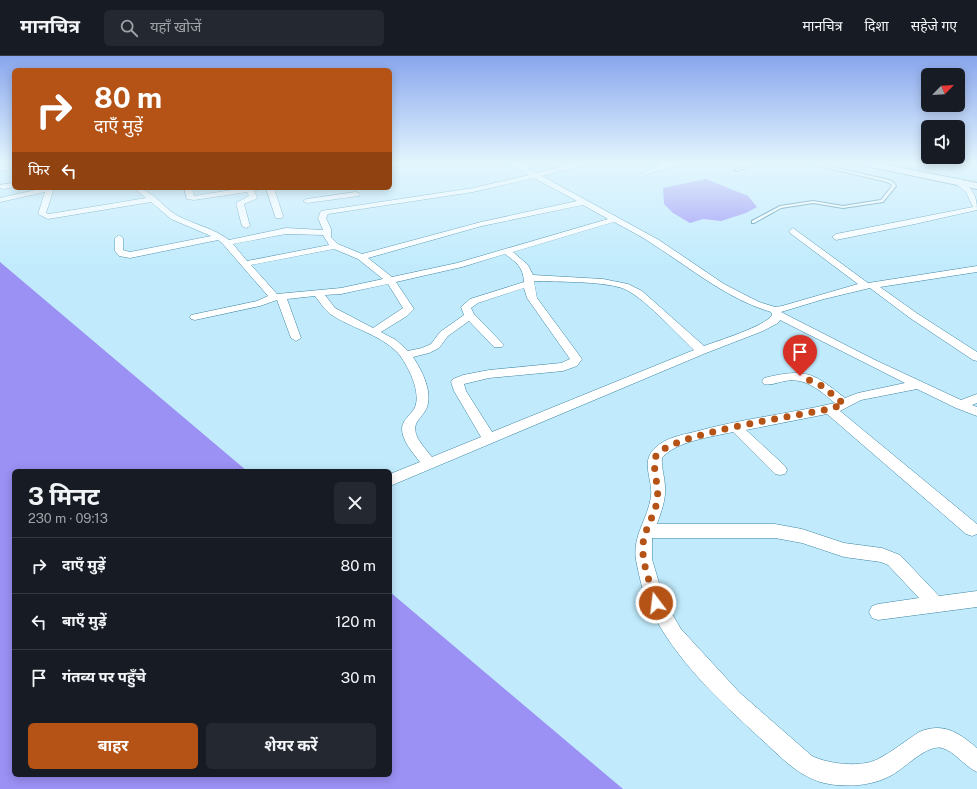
<!DOCTYPE html>
<html lang="hi">
<meta charset="utf-8">
<style>
:root{--surface:#171b24;--page:#242831;--text:#f1f3f6;--muted:#9ea1a6;--line:#363941;--accent:#b45315}
body{margin:0;font-family:"Public Sans","Noto Sans Devanagari",sans-serif;background:var(--page);color:var(--text);height:100vh;display:flex;flex-direction:column;font-size:15px;white-space:nowrap}
*{box-sizing:border-box;margin:0}
p{font-size:13px;color:var(--muted)}
.icon{flex:none;width:22px;height:22px;fill:none;stroke:currentColor;stroke-width:2;stroke-linecap:round;stroke-linejoin:round}
.map{position:relative;flex:1;overflow:hidden}
.drawer{position:absolute;left:12px;top:413px;width:380px;height:308px;display:flex;flex-direction:column;background:var(--surface);border-radius:6px;box-shadow:0 2px 10px #0003}
.drawer>*{flex:none}
.guide{position:absolute;left:12px;top:12px;width:380px;height:122px;border-radius:6px;box-shadow:0 2px 10px #0003;background:#b45315;color:#fff;overflow:hidden}
.needle{width:26px;rotate:66deg}
.buttons{position:absolute;left:921px;top:12px;display:grid;gap:8px}
.buttons a{display:grid;place-items:center;width:44px;height:44px;border-radius:6px;background:var(--surface);box-shadow:0 2px 10px #0003;font-size:20px}
.pin{position:absolute;display:grid;place-items:center;width:34px;height:34px;color:#fff;margin:-41px -17px;border-radius:50% 50% 50% 0;rotate:-45deg;box-shadow:0 0 4px #0007}
.pin .icon{rotate:45deg}
.me{position:absolute;width:44px;margin:-22px;rotate:345deg;stroke-linejoin:round;filter:drop-shadow(0 0 3px #0008)}
.turn{display:flex;align-items:center;gap:14px;height:84px;padding:0 16px;font-size:18px}
.turn .icon{width:52px;height:52px;stroke-width:2.5}
.turn b{display:block;font-size:28px;line-height:34px}
.then{display:flex;align-items:center;height:38px;padding:0 16px;background:#0003;gap:8px;font-size:15px}
.round{display:grid;place-items:center;flex:none;width:42px;height:42px;border-radius:6px;background:var(--page)}
.headline{display:flex;align-items:center;justify-content:space-between;height:68px;padding:0 16px}
h1{font-size:24px;font-weight:700;line-height:30px}
.action{display:flex;gap:8px;margin-top:auto;padding:8px 16px}
.action a{flex:1;height:46px;border-radius:6px;background:var(--accent);color:#fff;font-size:16px;font-weight:700;line-height:46px;text-align:center}
.action a+a{background:var(--page);color:var(--text)}
ul{padding:0;list-style:none}
li{display:flex;align-items:center;gap:12px;height:56px;padding:0 16px;border-top:1px solid var(--line)}
li div{flex:1}
li b{display:block;font-size:15px}
li em{font-style:normal}
header{display:flex;align-items:center;gap:24px;box-sizing:border-box;height:56px;padding:0 20px;background:var(--surface);border-bottom:1px solid var(--line)}
header strong{font-size:19px}
nav{display:flex;gap:22px;margin-inline-start:auto;font-size:14px}
.search{width:280px;height:36px;background:var(--page);display:flex;align-items:center;gap:10px;box-sizing:border-box;padding:0 14px;border-radius:6px;color:var(--muted);font-size:15px}
.map>svg:first-child{display:block}
.water{fill:#9b90f4}
.lines{fill:none;stroke-linecap:round;stroke-linejoin:round}
.lane-casing{stroke:#3d85a2;stroke-width:2}
.street-casing{stroke:#3d85a2;stroke-width:1}
.secondary-casing{stroke:#3d85a2;stroke-width:2}
.lane{fill:#fff;fill-rule:evenodd}
.street{fill:#fff;fill-rule:evenodd}
.secondary{fill:#fff;fill-rule:evenodd}
.route{stroke:#b45315;stroke-width:7;stroke-dasharray:0 12.6}
</style>
<header>
<strong>मानचित्र</strong>
<div class="search"><svg class="icon" aria-label="search" viewBox="0 0 24 24"><circle cx="10" cy="10" r="6"/><path d="M15 15l6 6"/></svg>यहाँ खोजें</div>
<nav><a>मानचित्र</a><a>दिशा</a><a>सहेजे गए</a></nav>
</header>
<div class="map">
<svg width="977" height="733" viewBox="0 0 977 733">
<rect width="100%" height="100%" fill="#c1ebfd"/>
<path class="water" d="M 706,123 L 748,140 L 757,151 L 746,157 L 721,165 L 703,163 L 690,167 L 673,157 L 664,148 L 663,132 Z
M 0,206 L 247,415 L 14,415 L 14,719 L 390,719 L 390,536 L 623,733 L 0,733 Z"/>
<g class="lines">
<g class="lane-casing">
<path id="lane" d="M 751,108 L 755,108 L 737,115 L 734,114 Z
M 815,108 L 819,108 L 889,124 L 893,126 L 896,130 L 883,146 L 843,152 L 813,147 L 781,152 L 754,167 L 752,167 L 752,165 L 780,150 L 813,145 L 843,150 L 881,144 L 892,130 L 891,128 L 887,126 L 815,109 Z"/>
</g>
<g class="street-casing">
<path id="street" d="M 14,108 L 14,112 L 0,116 L 0,112 Z
M 512,108 L 520,108 L 536,117 L 575,108 L 586,108 L 585,109 L 542,120 L 659,184 L 724,228 L 759,246 L 775,251 L 782,250 L 858,228 L 790,177 L 789,175 L 793,172 L 868,227 L 977,210 L 977,216 L 880,231 L 918,258 L 977,296 L 977,305 L 973,304 L 910,262 L 870,232 L 824,243 L 781,256 L 875,304 L 961,344 L 977,338 L 977,347 L 972,349 L 977,351 L 977,360 L 956,352 L 917,333 L 861,344 L 840,355 L 977,468 L 977,478 L 972,480 L 966,478 L 827,358 L 746,374 L 785,410 L 787,414 L 785,418 L 780,419 L 775,418 L 733,376 C 711,381 676,385 662,402 C 661,412 665,421 665,431 C 666,444 661,456 657,468 L 775,468 L 802,473 L 844,487 L 882,492 L 900,499 L 939,540 L 977,535 L 977,551 L 878,564 L 872,562 L 869,556 L 872,550 L 878,548 L 919,542 L 888,509 L 881,506 L 844,501 L 802,487 L 775,482 L 652,482 L 652,503 L 664,544 L 681,573 L 740,637 L 812,700 C 828,708 861,712 878,703 C 892,696 905,685 919,676 C 943,666 958,676 977,692 L 977,716 C 964,710 954,695 942,692 C 927,688 905,712 892,719 C 871,731 842,732 820,726 C 795,718 779,699 760,682 C 719,644 675,604 650,552 C 643,539 639,519 636,504 C 632,480 648,463 651,440 C 653,423 640,406 655,392 C 665,382 681,379 694,376 C 740,363 788,358 835,347 C 820,335 806,321 785,325 C 778,326 771,330 764,328 L 762,325 L 764,322 L 768,321 C 808,312 814,318 845,342 L 858,337 L 905,327 L 780,264 L 778,267 L 763,275 L 706,297 L 390,430 L 390,418 L 420,406 C 413,397 401,384 402,371 C 404,363 410,359 414,353 C 423,338 407,307 397,296 C 379,278 351,272 330,258 L 324,252 L 315,240 L 287,243 L 301,282 L 296,285 L 291,282 L 277,244 L 260,250 L 195,264 L 191,263 L 190,261 L 191,259 L 257,245 L 268,240 L 222,187 L 218,184 L 130,202 L 119,200 L 115,195 L 115,182 L 119,179 L 123,182 L 123,194 L 130,196 L 211,180 L 171,163 L 151,146 L 48,163 L 38,158 L 45,136 L 0,146 L 0,142 L 44,132 L 54,132 L 46,157 L 49,158 L 146,142 L 134,132 C 152,132 163,152 178,160 C 195,169 214,172 229,184 L 286,172 L 323,174 L 318,162 L 321,155 L 473,132 L 529,119 ZM 534,122 L 577,145 L 481,166 L 362,198 L 338,188 L 331,181 L 331,173 L 326,162 L 328,158 L 473,136 ZM 583,149 L 608,163 L 457,207 L 392,221 L 368,202 L 482,170 ZM 614,166 C 627,173 641,180 654,189 C 692,213 727,243 771,256 L 772,259 C 766,270 717,285 704,290 L 642,235 L 628,228 L 603,223 L 533,219 L 528,209 L 513,196 ZM 286,178 L 323,179 L 329,189 L 247,205 L 233,188 ZM 334,193 L 358,203 L 383,223 L 341,232 L 277,238 L 251,209 ZM 505,198 C 517,207 523,211 524,226 L 470,243 L 461,251 L 464,259 L 440,276 L 431,288 L 422,292 L 408,295 L 396,284 L 381,276 L 407,260 L 414,253 L 396,226 L 462,211 ZM 534,225 C 558,226 600,225 622,232 C 642,239 678,279 694,294 L 492,376 L 466,335 L 464,328 L 489,322 L 563,315 L 577,310 L 582,303 L 537,242 ZM 388,228 L 403,252 L 373,272 L 335,252 L 325,239 L 341,238 ZM 524,232 L 527,242 L 570,303 L 561,307 L 489,314 L 463,319 L 453,323 L 451,326 L 454,335 L 481,381 L 432,401 C 425,392 410,378 417,366 C 421,360 427,355 428,347 C 431,332 421,313 413,301 L 429,297 L 439,292 L 448,280 L 469,265 L 494,291 L 502,291 L 504,289 L 502,287 L 474,258 L 471,252 L 478,247 Z
M 656,108 L 680,108 L 648,118 L 644,118 L 644,116 L 659,111 Z
M 955,123 L 961,123 C 972,134 977,138 977,154 L 915,168 L 836,184 L 832,181 L 836,178 L 973,151 L 966,136 L 955,127 Z
M 14,127 L 14,131 L 3,133 L 0,132 L 0,129 Z
M 184,132 L 192,132 L 194,140 L 244,132 L 262,132 L 254,135 L 257,141 L 256,143 L 244,148 L 250,170 L 246,172 L 242,170 L 236,147 L 249,140 L 247,136 L 194,144 L 187,143 Z
M 266,132 L 274,132 L 283,160 L 282,162 L 276,162 L 275,160 Z
M 356,136 L 360,138 L 359,140 L 307,147 L 303,145 L 307,143 Z"/>
</g>
<g class="secondary-casing">
<path id="secondary" d="M 866,108 L 883,108 L 977,127 L 977,133 L 871,111 Z"/>
</g>
<use href="#lane" class="lane"/>
<use href="#street" class="street"/>
<use href="#secondary" class="secondary"/>
</g>
<linearGradient id="sky" x2="0" y2="1"><stop stop-color="#89a6ed"/><stop offset="0.51" stop-color="#e3f6fe"/><stop offset="1" stop-color="#e3f6fe" stop-opacity="0"/></linearGradient>
<rect width="977" height="210" fill="url(#sky)"/>
<g class="lines">
<path class="route" d="M 656,547 C 651,528 639,503 644,482 C 647,469 655,458 657,445 C 660,432 651,409 656,400 C 668,378 800,359 830,353 L 844,348 L 822,330 L 800,320"/>
</g>
</svg>
<div class="buttons">
<a><svg class="needle" viewBox="-14 -14 28 28"><path d="M0-13l5 13h-10z" fill="#e53935"/><path d="M0 13l5-13h-10z" fill="#9ea1a6"/></svg></a>
<a><svg class="icon" aria-label="sound" viewBox="0 0 24 24"><path d="M4 9h4l5-4v14l-5-4H4zM17 9q2 3 0 6"/></svg></a>
</div>
<div class="pin" style="left:800px;top:320px;background:#d93025"><svg class="icon" aria-label="arrive" viewBox="0 0 24 24"><path d="M6 21V4h12l-3 4 3 4H6"/></svg></div>
<svg class="me" style="left:656px;top:547px" viewBox="-20 -20 40 40"><circle r="17" fill="#b45315" stroke="#fff" stroke-width="3"/><path d="M0-11L8 9 0 5-8 9z" fill="#fff"/></svg>
<div class="guide">
<div class="turn"><svg class="icon" aria-label="right" viewBox="0 0 24 24"><path d="M7 20v-9h11M14 6l5 5-5 5"/></svg><div><b>80 m</b>दाएँ मुड़ें</div></div>
<div class="then">फिर<svg class="icon" aria-label="left" viewBox="0 0 24 24"><path d="M17 20v-9H6M10 6l-5 5 5 5"/></svg></div>
</div>
<section class="drawer">
<div class="headline"><div><h1>3 मिनट</h1><p>230 m · 09:13</p></div><a class="round"><svg class="icon" aria-label="close" viewBox="0 0 24 24"><path d="M6 6l12 12M18 6L6 18"/></svg></a></div>
<ul>
<li><svg class="icon" aria-label="right" viewBox="0 0 24 24"><path d="M7 20v-9h11M14 6l5 5-5 5"/></svg><div><b>दाएँ मुड़ें</b></div><em>80 m</em></li>
<li><svg class="icon" aria-label="left" viewBox="0 0 24 24"><path d="M17 20v-9H6M10 6l-5 5 5 5"/></svg><div><b>बाएँ मुड़ें</b></div><em>120 m</em></li>
<li><svg class="icon" aria-label="arrive" viewBox="0 0 24 24"><path d="M6 21V4h12l-3 4 3 4H6"/></svg><div><b>गंतव्य पर पहुँचे</b></div><em>30 m</em></li>
</ul>
<div class="action"><a>बाहर</a><a>शेयर करें</a></div>
</section>
</div>
